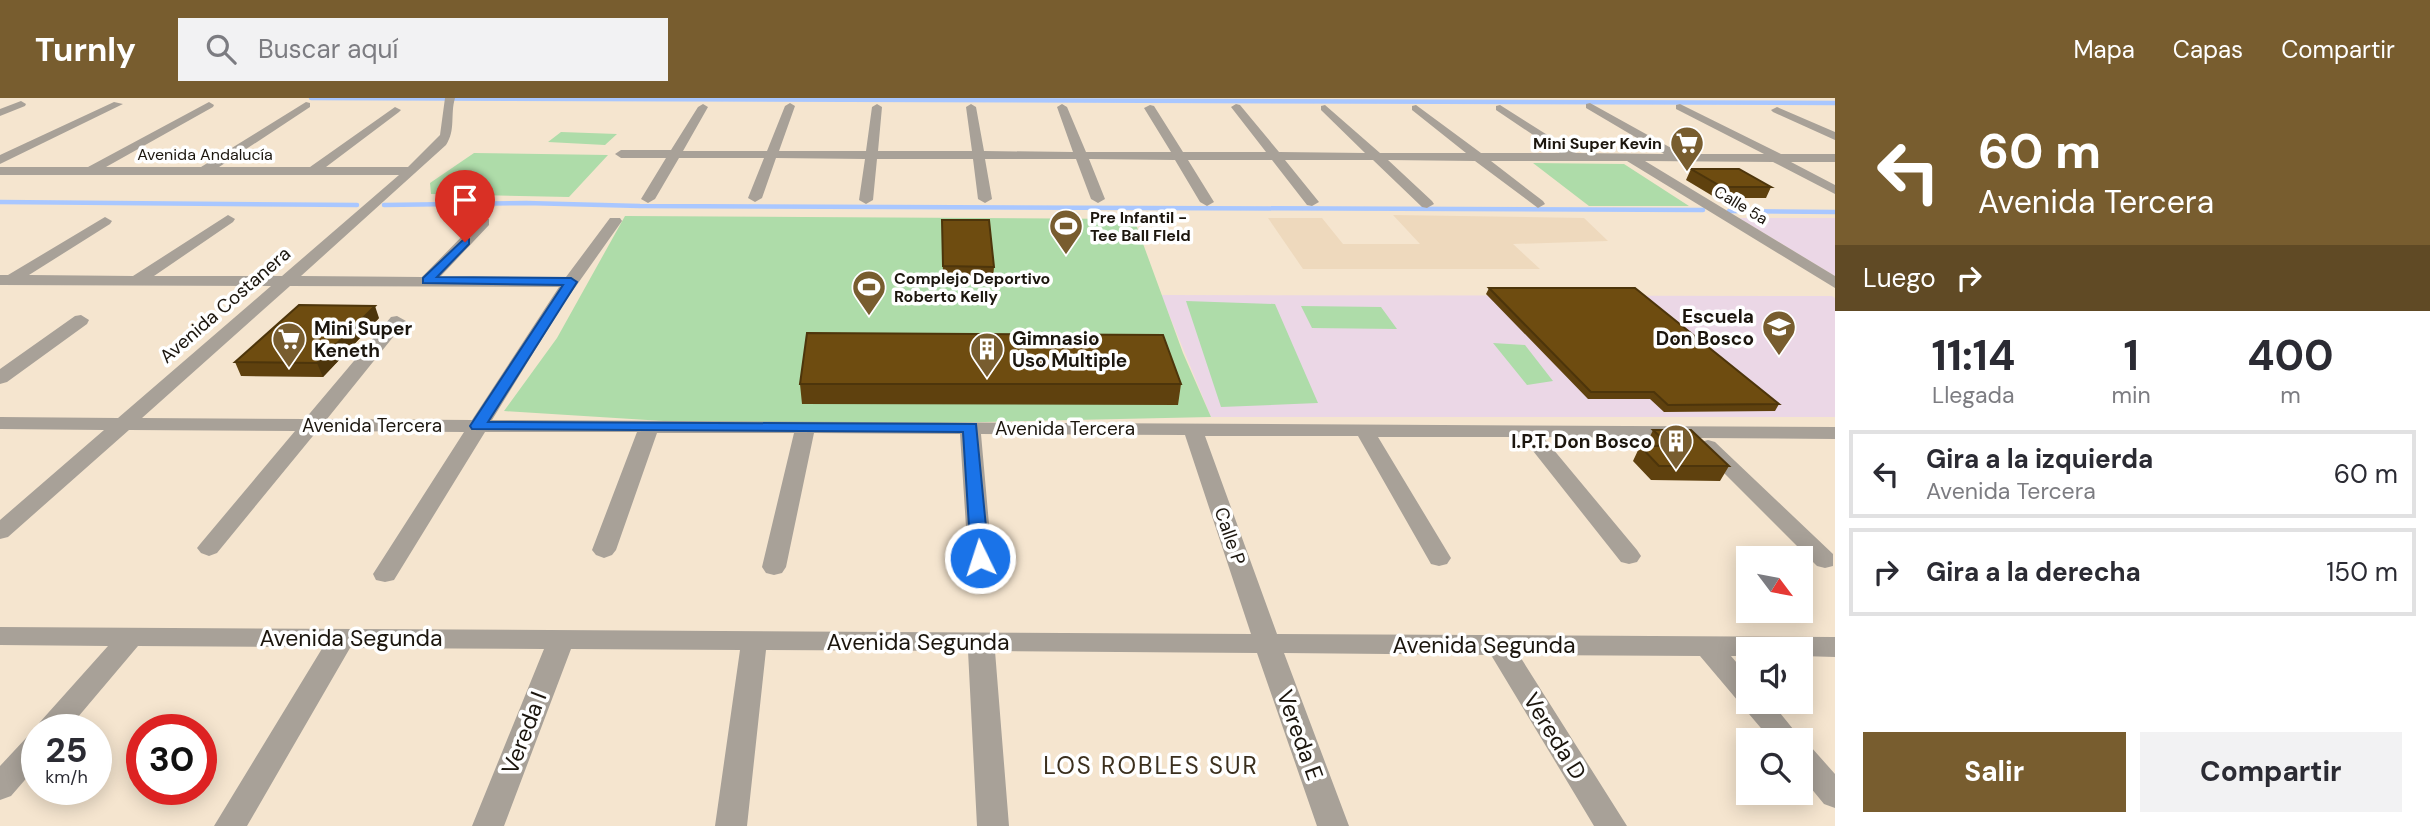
<!DOCTYPE html>
<html lang="es">
<meta charset="utf-8">
<style>
:root{--surface:#fff;--page:#f2f2f3;--text:#2b2b33;--muted:#7c7c81;--line:#e1e1e2;--accent:#785d2f}
body{margin:0;font-family:"DM Sans",sans-serif;background:var(--page);color:var(--text);height:100vh;display:flex;flex-direction:column;font-size:26px;white-space:nowrap}
*{box-sizing:border-box;margin:0}
p{font-size:23px;color:var(--muted)}
.icon{flex:none;width:38px;height:38px;fill:none;stroke:currentColor;stroke-width:2;stroke-linecap:round;stroke-linejoin:round}
.map{position:relative;flex:1;overflow:hidden}
.drawer{display:flex;flex-direction:column;background:var(--surface);width:595px}
.drawer>*{flex:none}
.banner{background:#785d2f;color:#fff;overflow:hidden}
.needle{width:46px;rotate:122deg}
.controls{position:absolute;left:1736px;top:448px;display:grid;gap:14px}
.controls a{display:grid;place-items:center;width:77px;height:77px;border-radius:0px;background:var(--surface);box-shadow:0 4px 18px #0003;font-size:35px}
.speed{position:absolute;left:21px;top:616px;display:flex;gap:14px;font-size:35px;font-weight:700;text-align:center}
.speed>*{display:grid;place-content:center;width:91px;height:91px;border-radius:50%;background:var(--surface);box-shadow:0 4px 18px #0003;line-height:1}
.speed small{font-size:18px;font-weight:400}
.speed .limit{border:10px solid #d22;background:#fff;color:#111}
.pin{position:absolute;display:grid;place-items:center;width:60px;height:60px;color:#fff;margin:-72px -30px;border-radius:50% 50% 50% 0;rotate:-45deg;box-shadow:0 0 7px #0007}
.pin .icon{rotate:45deg}
.me{position:absolute;width:77px;margin:-38px;rotate:356deg;stroke-linejoin:round;filter:drop-shadow(0 0 5px #0008)}
.turn{display:flex;align-items:center;gap:24px;height:147px;padding:0 28px;font-size:32px}
.turn .icon{width:91px;height:91px;stroke-width:2.5}
.turn b{display:block;font-size:49px;line-height:60px}
.then{display:flex;align-items:center;height:66px;padding:0 28px;background:#0003;gap:14px;font-size:26px}
.eta{display:flex;justify-content:space-evenly;align-items:center;height:119px;text-align:center}
.eta b{font-size:42px;font-weight:700;line-height:49px}
.primary-button{display:flex;gap:14px;margin-top:auto;padding:14px 28px}
.primary-button a{flex:1;height:80px;border-radius:0px;background:var(--accent);color:#fff;font-size:28px;font-weight:700;line-height:80px;text-align:center}
.primary-button a+a{background:var(--page);color:var(--text)}
ul{padding:0;list-style:none}
li{display:flex;align-items:center;gap:21px;height:88px;margin:0 14px 10px;padding:0 14px;border:4px solid var(--line);border-radius:0px}
li div{flex:1}
li b{display:block;font-size:26px}
li em{font-style:normal}
header{display:flex;align-items:center;gap:42px;box-sizing:border-box;height:98px;padding:0 35px;background:var(--accent);color:#fff}
header strong{font-size:33px}
nav{display:flex;gap:38px;margin-inline-start:auto;font-size:24px}
.search{width:490px;height:63px;background:var(--page);display:flex;align-items:center;gap:18px;box-sizing:border-box;padding:0 24px;border-radius:0px;color:var(--muted);font-size:26px}
main{display:flex;flex:1;min-height:0}
.map>svg:first-child{display:block}
.built{fill:#eed9bd}
.education{fill:#ebd7e6}
.green{fill:#aedca9}
.lines{fill:none;stroke-linecap:round;stroke-linejoin:round}
.stream{stroke:#a9c7ff;stroke-width:4.5}
.minor{fill:#a8a198;fill-rule:evenodd}
.wall{fill:#5f410e}
.shaded-wall{fill:#4d350b}
.building{fill:#6e4c10;stroke:#4d350b;stroke-width:2}
.route{fill:#1a73e8;stroke:#114b97;stroke-width:2}
.labels{text-anchor:middle;dominant-baseline:central;stroke-width:7;stroke-linejoin:round;paint-order:stroke}
.far-poi-label{font-size:16px;font-weight:bold;fill:#1c160e;stroke:#fff;text-anchor:start}
.far-street-label{font-size:16px;fill:#1c160e;stroke:#fff}
.street-label{font-size:19px;fill:#1c160e;stroke:#fff}
.poi-label{font-size:19px;font-weight:bold;fill:#1c160e;stroke:#fff;text-anchor:end}
.near-street-label{font-size:23px;fill:#1c160e;stroke:#fff}
.near-neighbourhood-label{font-size:24px;letter-spacing:2px;fill:#3b2f1d;stroke:#fff}
</style>
<header>
<strong>Turnly</strong>
<div class="search"><svg class="icon" aria-label="search" viewBox="0 0 24 24"><circle cx="10" cy="10" r="6"/><path d="M15 15l6 6"/></svg>Buscar aquí</div>
<nav><a>Mapa</a><a>Capas</a><a>Compartir</a></nav>
</header>
<main>
<div class="map">
<svg width="1835" height="728" viewBox="0 0 1835 728">
<rect width="100%" height="100%" fill="#f5e5cf"/>
<path class="built" d="M 1393,117 L 1584,120 L 1608,143 L 1513,146 L 1540,171 L 1303,171 L 1268,120 L 1322,120 L 1343,146 L 1420,146 Z"/>
<path class="education" d="M 1739,120 L 1835,120 L 1835,178 Z
M 1161,197 L 1832,198 L 1835,200 L 1835,319 L 1211,319 Z"/>
<path class="green" d="M 561,34 L 617,36 L 605,47 L 548,44 Z
M 474,55 L 608,57 L 569,99 L 431,96 L 430,85 Z
M 1533,65 L 1624,66 L 1689,108 L 1589,108 Z
M 625,118 L 1134,121 L 1183,255 L 1211,319 L 759,329 L 504,313 L 557,240 Z
M 1186,203 L 1275,206 L 1318,305 L 1221,309 Z
M 1301,208 L 1381,209 L 1397,231 L 1312,230 Z
M 1493,245 L 1525,247 L 1553,283 L 1527,287 Z"/>
<g class="lines">
<path class="stream" d="M 311,0 L 1835,5
M 0,104 L 357,107
M 384,107 L 526,105 L 640,108 L 1703,112
M 1729,113 L 1835,114"/>
<path class="minor" d="M 445,0 L 455,0 C 450,17 456,32 446,47 L 301,178 L 422,179 L 479,121 L 489,121 L 489,127 L 440,179 L 566,179 L 610,120 L 620,120 L 622,123 L 564,205 L 492,322 L 1835,329 L 1835,341 L 1543,339 L 1637,452 L 1641,458 L 1637,464 L 1629,466 L 1621,464 L 1522,339 L 1378,339 L 1451,460 L 1447,466 L 1439,468 L 1431,466 L 1358,338 L 1205,338 L 1277,536 L 1835,539 L 1835,559 L 1801,558 L 1801,551 L 1748,551 L 1748,558 L 1731,558 L 1748,578 L 1748,604 L 1771,604 L 1802,642 L 1801,645 L 1811,649 L 1835,676 L 1835,710 L 1824,706 L 1801,678 L 1801,642 L 1771,642 L 1700,558 L 1519,557 L 1627,728 L 1594,728 L 1491,557 L 1284,555 L 1349,728 L 1317,728 L 1257,555 L 995,553 L 1009,728 L 977,728 L 968,553 L 766,552 L 747,728 L 715,728 L 740,552 L 571,551 L 504,728 L 472,728 L 544,551 L 350,550 L 247,728 L 214,728 L 323,549 L 138,548 L 67,632 L 37,632 L 37,634 L 36,632 L 40,624 L 108,548 L 0,547 L 0,529 L 1251,536 L 1185,337 L 981,336 L 992,460 L 988,466 L 980,468 L 972,466 L 968,460 L 960,336 L 814,335 L 786,469 L 782,475 L 774,477 L 766,475 L 762,469 L 794,335 L 657,335 L 616,452 L 612,457 L 604,460 L 596,457 L 592,452 L 637,334 L 485,334 L 394,482 L 385,484 L 376,482 L 373,476 L 464,334 L 317,333 L 217,455 L 209,458 L 201,455 L 197,450 L 201,445 L 295,333 L 129,332 L 8,439 L 0,441 L 0,422 L 104,332 L 0,331 L 0,319 L 118,320 L 271,188 L 0,187 L 0,177 L 8,177 L 105,119 L 112,123 L 110,126 L 29,177 L 133,178 L 228,117 L 235,121 L 233,124 L 154,178 L 282,178 L 399,77 L 0,77 L 0,69 L 88,69 L 209,4 L 214,7 L 213,9 L 106,69 L 201,69 L 306,4 L 310,5 L 310,9 L 219,69 L 310,69 L 395,9 L 401,12 L 399,14 L 326,69 L 408,69 L 440,37 ZM 290,188 L 559,189 L 472,322 L 327,321 L 406,223 L 397,218 L 391,219 L 305,321 L 142,320 Z
M 21,3 L 26,6 L 25,8 L 0,18 L 0,11 Z
M 114,4 L 123,6 L 0,66 L 0,57 Z
M 790,5 L 795,8 L 779,53 L 866,53 L 872,9 L 877,6 L 882,9 L 878,53 L 972,53 L 966,9 L 971,6 L 976,9 L 984,53 L 1073,54 L 1057,9 L 1062,6 L 1067,9 L 1086,54 L 1171,54 L 1144,10 L 1150,7 L 1154,8 L 1183,54 L 1266,54 L 1231,9 L 1236,6 L 1240,7 L 1279,54 L 1365,55 L 1321,12 L 1321,8 L 1325,7 L 1380,55 L 1466,55 L 1412,12 L 1412,8 L 1416,7 L 1481,55 L 1560,55 L 1496,12 L 1496,8 L 1500,7 L 1576,55 L 1664,56 L 1586,10 L 1586,6 L 1590,5 L 1682,56 L 1764,56 L 1676,11 L 1676,7 L 1680,6 L 1781,56 L 1835,56 L 1835,64 L 1791,64 L 1835,87 L 1835,96 L 1773,64 L 1645,63 L 1835,178 L 1835,190 L 1627,63 L 1491,63 L 1543,103 L 1545,106 L 1538,110 L 1475,63 L 1388,62 L 1432,103 L 1434,106 L 1427,110 L 1422,109 L 1373,62 L 1285,62 L 1319,104 L 1312,108 L 1307,107 L 1272,62 L 1188,62 L 1214,104 L 1207,108 L 1200,104 L 1175,62 L 1089,61 L 1105,101 L 1098,105 L 1091,101 L 1076,61 L 985,61 L 992,101 L 985,105 L 978,101 L 973,61 L 877,61 L 873,102 L 866,106 L 859,102 L 865,61 L 776,60 L 762,100 L 755,104 L 748,100 L 764,60 L 679,60 L 655,101 L 648,105 L 641,101 L 666,60 L 621,60 L 615,56 L 621,52 L 671,52 L 698,9 L 703,6 L 708,9 L 683,53 L 767,53 L 785,8 Z
M 1777,9 L 1835,34 L 1835,42 L 1773,14 L 1771,12 Z
M 81,217 L 89,222 L 87,226 L 7,284 L 0,286 L 0,271 L 75,218 Z
M 1708,342 L 1715,344 L 1833,456 L 1833,468 L 1825,470 L 1817,468 L 1701,352 L 1698,348 L 1701,344 Z
M 37,635 L 37,668 L 11,698 L 0,702 L 0,668 L 27,639 Z"/>
</g>
<path class="wall" d="M 1691,71 L 1771,89 L 1766,100 L 1716,100 L 1686,82 Z
M 942,122 L 994,169 L 993,181 L 943,181 Z
M 1489,190 L 1779,306 L 1775,313 L 1664,314 L 1650,301 L 1588,301 L 1486,196 Z
M 379,220 L 323,279 L 241,278 L 235,264 Z
M 800,286 L 1181,286 L 1178,307 L 802,306 Z
M 1653,332 L 1729,368 L 1720,383 L 1651,382 L 1633,363 L 1640,348 L 1648,348 L 1646,347 Z"/>
<path class="shaded-wall" d="M 375,208 L 379,220 L 323,279 L 317,265 Z"/>
<path class="building" d="M 1691,71 L 1739,71 L 1771,89 L 1722,89 Z
M 942,122 L 989,122 L 994,169 L 943,168 Z
M 1489,190 L 1635,190 L 1779,306 L 1668,307 L 1654,294 L 1591,294 Z
M 299,207 L 375,208 L 317,265 L 235,264 Z
M 807,235 L 1163,237 L 1181,286 L 800,286 Z
M 1653,332 L 1691,332 L 1729,368 L 1659,368 L 1640,348 L 1670,348 Z"/>
<path class="route" d="M 465,140 L 469,141 L 469,146 L 437,179 L 571,180 L 577,184 L 488,324 L 976,326 L 989,460 L 980,466 L 971,460 L 963,334 L 472,331 L 470,328 L 563,187 L 423,185 L 423,180 Z"/>
<defs>
<g id="supermarket-pin" transform="scale(1.75)"><path d="M0 17L-7.5 6A9.5 9.5 0 1 1 7.5 6Z" fill="#785d2f" stroke="#fff"/><path d="M-6-5.5h2.5l.6 2H6L4.5 2H-2.5L-4.4-4H-6ZM-1.5 3.2a1.3 1.3 0 1 0 .1 0ZM3 3.2a1.3 1.3 0 1 0 .1 0Z" fill="#fff"/></g>
<g id="stadium-pin" transform="scale(1.75)"><path d="M0 17L-7.5 6A9.5 9.5 0 1 1 7.5 6Z" fill="#785d2f" stroke="#fff"/><path d="M0-5a6.5 5 0 1 0 0 10a6.5 5 0 1 0 0-10ZM-3.5-1.8h7v3.6h-7Z" fill="#fff"/></g>
<g id="school-pin" transform="scale(1.75)"><path d="M0 17L-7.5 6A9.5 9.5 0 1 1 7.5 6Z" fill="#785d2f" stroke="#fff"/><path d="M0-5L7-2L0 1L-7-2ZM-4 1L0 2.5L4 1V4Q0 6-4 4Z" fill="#fff"/></g>
<g id="building-pin" transform="scale(1.75)"><path d="M0 17L-7.5 6A9.5 9.5 0 1 1 7.5 6Z" fill="#785d2f" stroke="#fff"/><path d="M-4-6H4V6H1V3H-1V6H-4ZM-2.5-4.3h1.7v1.8h-1.7ZM.8-4.3h1.7v1.8H.8ZM-2.5-1h1.7V.8h-1.7ZM.8-1h1.7V.8H.8Z" fill="#fff"/></g>
</defs>
<g fill-rule="evenodd">
<use href="#supermarket-pin" x="1687" y="45"/>
<use href="#stadium-pin" x="1066" y="128"/>
<use href="#stadium-pin" x="869" y="189"/>
<use href="#school-pin" x="1779" y="229"/>
<use href="#supermarket-pin" x="289" y="241"/>
<use href="#building-pin" x="987" y="251"/>
<use href="#building-pin" x="1676" y="343"/>
</g>
<g class="labels">
<g class="far-poi-label">
<text x="1662" y="45" text-anchor="end">Mini Super Kevin</text>
<text x="1090" y="119">Pre Infantil -<tspan x="1090" dy="18">Tee Ball FIeld</tspan></text>
<text x="894" y="180">Complejo Deportivo<tspan x="894" dy="18">Roberto Kelly</tspan></text>
</g>
<g class="far-street-label">
<text x="205" y="56">Avenida Andalucía</text>
<text transform="translate(1741 107) rotate(31)">Calle 5a</text>
</g>
<g class="street-label">
<text transform="translate(225 207) rotate(-41)">Avenida Costanera</text>
<text x="372" y="327">Avenida Tercera</text>
<text x="1065" y="330">Avenida Tercera</text>
<text transform="translate(1230 438) rotate(71)">Calle P</text>
</g>
<g class="poi-label">
<text x="1754" y="218">Escuela<tspan x="1754" dy="22">Don Bosco</tspan></text>
<text x="314" y="230" text-anchor="start">Mini Super<tspan x="314" dy="22">Keneth</tspan></text>
<text x="1012" y="240" text-anchor="start">Gimnasio<tspan x="1012" dy="22">Uso Multiple</tspan></text>
<text x="1652" y="343">I.P.T. Don Bosco</text>
</g>
<g class="near-street-label">
<text x="351" y="540">Avenida Segunda</text>
<text x="918" y="544">Avenida Segunda</text>
<text x="1484" y="547">Avenida Segunda</text>
<text transform="translate(524 635) rotate(-69)">Vereda I</text>
<text transform="translate(1300 637) rotate(70)">Vereda E</text>
<text transform="translate(1555 638) rotate(58)">Vereda D</text>
</g>
<g class="near-neighbourhood-label">
<text x="1151" y="667">LOS ROBLES SUR</text>
</g>
</g>
</svg>
<div class="controls">
<a><svg class="needle" viewBox="-14 -14 28 28"><path d="M0-13l5 13h-10z" fill="#e53935"/><path d="M0 13l5-13h-10z" fill="#7c7c81"/></svg></a>
<a><svg class="icon" aria-label="sound" viewBox="0 0 24 24"><path d="M4 9h4l5-4v14l-5-4H4zM17 9q2 3 0 6"/></svg></a>
<a><svg class="icon" aria-label="search" viewBox="0 0 24 24"><circle cx="10" cy="10" r="6"/><path d="M15 15l6 6"/></svg></a>
</div>
<div class="speed"><div>25<small>km/h</small></div><div class="limit">30</div></div>
<div class="pin" style="left:465px;top:144px;background:#d93025"><svg class="icon" aria-label="arrive" viewBox="0 0 24 24"><path d="M6 21V4h12l-3 4 3 4H6"/></svg></div>
<svg class="me" style="left:980px;top:460px" viewBox="-20 -20 40 40"><circle r="17" fill="#1a73e8" stroke="#fff" stroke-width="3"/><path d="M0-11L8 9 0 5-8 9z" fill="#fff"/></svg>
</div>
<section class="drawer">
<div class="banner">
<div class="turn"><svg class="icon" aria-label="left" viewBox="0 0 24 24"><path d="M17 20v-9H6M10 6l-5 5 5 5"/></svg><div><b>60 m</b>Avenida Tercera</div></div>
<div class="then">Luego<svg class="icon" aria-label="right" viewBox="0 0 24 24"><path d="M7 20v-9h11M14 6l5 5-5 5"/></svg></div>
</div>
<div class="eta">
<div><b>11:14</b><p>Llegada</p></div>
<div><b>1</b><p>min</p></div>
<div><b>400</b><p>m</p></div>
</div>
<ul>
<li><svg class="icon" aria-label="left" viewBox="0 0 24 24"><path d="M17 20v-9H6M10 6l-5 5 5 5"/></svg><div><b>Gira a la izquierda</b><p>Avenida Tercera</p></div><em>60 m</em></li>
<li><svg class="icon" aria-label="right" viewBox="0 0 24 24"><path d="M7 20v-9h11M14 6l5 5-5 5"/></svg><div><b>Gira a la derecha</b></div><em>150 m</em></li>
</ul>
<div class="primary-button"><a>Salir</a><a>Compartir</a></div>
</section>
</main>
